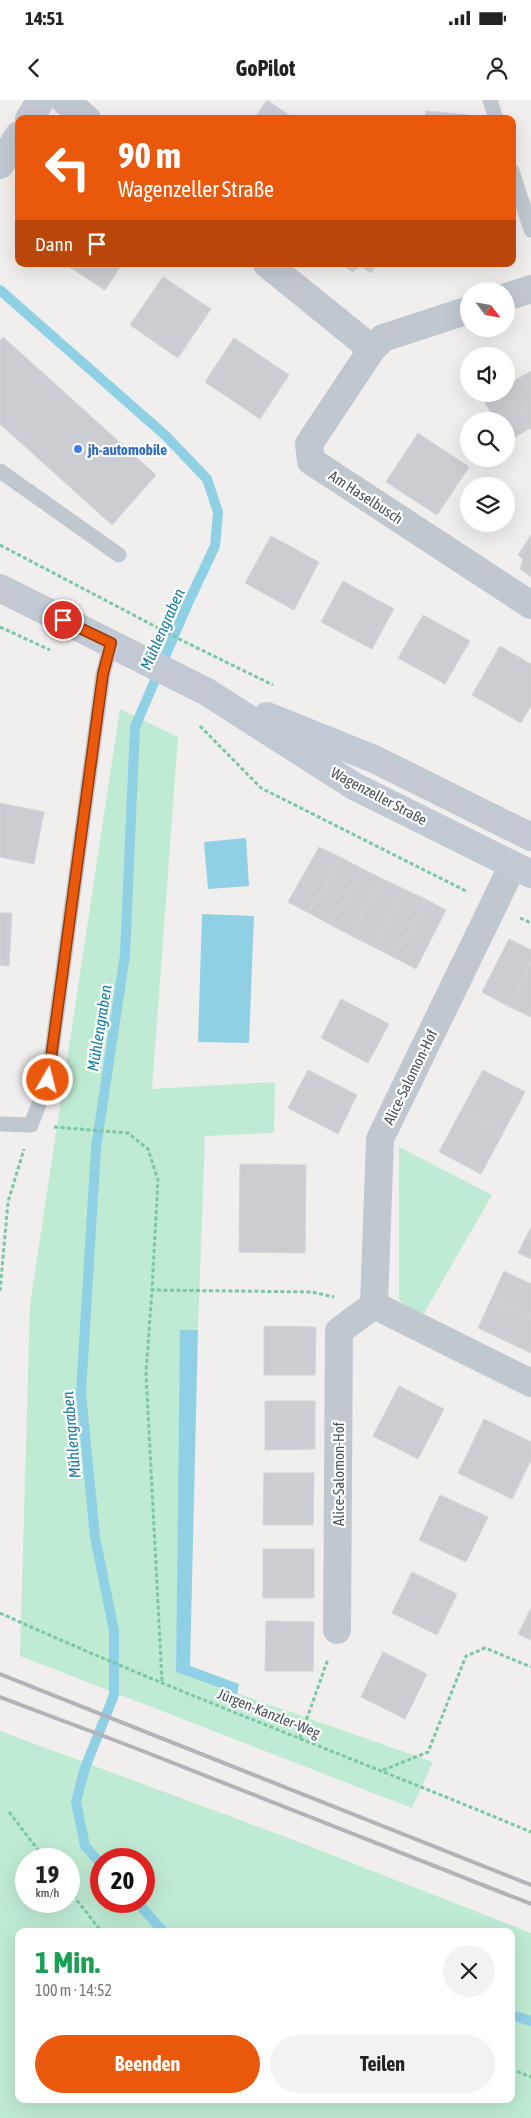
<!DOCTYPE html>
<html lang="de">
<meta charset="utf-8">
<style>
:root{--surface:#fff;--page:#f2f2f2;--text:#222;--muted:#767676;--accent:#ea580c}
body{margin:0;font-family:"Asap Condensed",sans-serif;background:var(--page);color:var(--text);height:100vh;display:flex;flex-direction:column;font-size:19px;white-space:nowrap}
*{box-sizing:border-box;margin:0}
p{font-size:16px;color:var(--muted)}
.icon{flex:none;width:28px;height:28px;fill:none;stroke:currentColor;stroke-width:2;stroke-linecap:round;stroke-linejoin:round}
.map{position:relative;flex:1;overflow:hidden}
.panel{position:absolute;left:15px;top:1828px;width:500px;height:175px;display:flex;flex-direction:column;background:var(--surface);border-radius:10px;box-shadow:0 5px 20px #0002}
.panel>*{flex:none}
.hud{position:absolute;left:15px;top:15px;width:501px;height:152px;border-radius:10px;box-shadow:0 5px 20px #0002;background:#ea580c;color:#fff;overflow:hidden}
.needle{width:32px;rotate:121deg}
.fabs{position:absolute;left:460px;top:182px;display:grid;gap:10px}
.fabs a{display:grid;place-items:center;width:55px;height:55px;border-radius:50%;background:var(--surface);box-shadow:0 5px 20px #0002;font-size:25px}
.speed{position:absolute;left:15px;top:1748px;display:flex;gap:10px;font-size:25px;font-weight:700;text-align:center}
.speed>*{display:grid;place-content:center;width:65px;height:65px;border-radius:50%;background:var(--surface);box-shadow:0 5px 20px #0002;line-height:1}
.speed small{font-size:12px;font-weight:400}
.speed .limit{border:8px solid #d22;background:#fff;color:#111}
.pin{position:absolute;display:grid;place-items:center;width:42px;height:42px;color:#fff;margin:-21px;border:2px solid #fff;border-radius:50%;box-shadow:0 1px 5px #0007}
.me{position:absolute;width:55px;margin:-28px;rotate:8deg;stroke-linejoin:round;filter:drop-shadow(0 0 4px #0008)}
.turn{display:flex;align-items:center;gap:18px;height:105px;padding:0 20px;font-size:22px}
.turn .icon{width:65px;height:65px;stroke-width:2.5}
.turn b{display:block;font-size:35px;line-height:42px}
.then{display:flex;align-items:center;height:48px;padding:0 20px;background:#0003;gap:10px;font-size:19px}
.round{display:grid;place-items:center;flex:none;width:52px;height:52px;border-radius:26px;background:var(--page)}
.head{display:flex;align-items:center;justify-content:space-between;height:85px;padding:0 20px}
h1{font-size:30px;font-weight:700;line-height:38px;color:#1e9e55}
.action{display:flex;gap:10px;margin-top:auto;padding:10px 20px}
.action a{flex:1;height:58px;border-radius:30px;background:var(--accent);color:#fff;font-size:20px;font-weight:700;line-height:58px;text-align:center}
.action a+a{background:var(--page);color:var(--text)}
.status{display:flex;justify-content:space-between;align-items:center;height:35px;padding:0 25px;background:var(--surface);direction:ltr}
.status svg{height:14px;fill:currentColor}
header{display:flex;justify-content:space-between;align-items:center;height:65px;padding:0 20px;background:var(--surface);font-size:22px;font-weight:700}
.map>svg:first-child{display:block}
.green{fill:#bfebd2;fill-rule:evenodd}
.water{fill:#8fd0e5}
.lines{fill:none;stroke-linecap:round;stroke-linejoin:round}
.stream{stroke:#8fd0e5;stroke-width:10}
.building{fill:#cccdd2;stroke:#d2d4d9}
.path{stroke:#7ac7a4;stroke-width:3;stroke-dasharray:4 2.5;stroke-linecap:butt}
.lane{stroke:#c0c8cf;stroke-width:15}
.street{stroke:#c0c8cf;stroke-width:28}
.secondary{stroke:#c0c9d4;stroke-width:28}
.rail{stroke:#b1b3b8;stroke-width:4}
.route-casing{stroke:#983908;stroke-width:12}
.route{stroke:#ea580c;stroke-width:9}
.shop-dot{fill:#3f7fe0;stroke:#fff;stroke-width:2}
.labels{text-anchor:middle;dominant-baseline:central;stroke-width:4.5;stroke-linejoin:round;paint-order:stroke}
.shop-label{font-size:15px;font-weight:bold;fill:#366cbe;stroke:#fff;text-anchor:start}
.street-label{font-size:15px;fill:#48515a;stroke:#fff}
.water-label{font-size:16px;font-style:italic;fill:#167c9e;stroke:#fff}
</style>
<div class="status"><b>14:51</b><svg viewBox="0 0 49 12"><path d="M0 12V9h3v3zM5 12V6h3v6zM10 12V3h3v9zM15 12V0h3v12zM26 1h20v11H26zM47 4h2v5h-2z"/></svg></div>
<header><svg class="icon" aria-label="back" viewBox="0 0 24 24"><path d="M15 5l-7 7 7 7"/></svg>GoPilot<svg class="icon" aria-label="person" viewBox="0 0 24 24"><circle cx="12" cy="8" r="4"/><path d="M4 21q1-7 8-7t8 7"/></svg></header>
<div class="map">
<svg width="531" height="2018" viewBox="0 0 531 2018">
<rect width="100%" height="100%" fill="#f1eeee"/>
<path class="green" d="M 120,609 L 178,637 L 152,989 L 275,982 L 274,1033 L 205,1036 L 198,1230 L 181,1230 L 176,1572 L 433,1662 L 412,1708 L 20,1556 L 30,1205 Z
M 399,1047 L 492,1095 L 423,1215 L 408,1210 L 399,1199 Z
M 0,1631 L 291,1739 L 531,1833 L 531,2018 L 0,2018 ZM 26,1759 L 69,1759 L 69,1801 L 26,1801 ZM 101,1759 L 144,1759 L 144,1801 L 101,1801 ZM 19,1831 L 511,1831 L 511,1999 L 19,1999 Z"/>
<path class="water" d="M 246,738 L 249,786 L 208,789 L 204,742 Z
M 202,814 L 254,816 L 249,943 L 198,942 Z
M 180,1230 L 198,1230 L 190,1566 L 239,1584 L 237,1594 L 176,1572 Z"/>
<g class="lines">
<path class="stream" d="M 0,190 L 166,336 L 207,379 L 218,412 L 215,446 L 188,503 L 135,627 L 125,855 L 96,1048 L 81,1293 L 95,1437 L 114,1531 L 114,1595 L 85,1668 L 76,1702 L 85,1746 L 101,1764
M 136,1801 L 163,1831
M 511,1915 L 531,1921"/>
</g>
<path class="building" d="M 267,0 L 295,19 L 254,19 Z
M 426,11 L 469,15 L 469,19 L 425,19 Z
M 65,164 L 122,164 L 105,190 Z
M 340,164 L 345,164 L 354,170 L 353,172 Z
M 345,164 L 360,164 L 356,170 Z
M 360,164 L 377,164 L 371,173 L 359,165 Z
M 163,177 L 211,209 L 178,258 L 130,225 Z
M 3,237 L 156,375 L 112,425 L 0,324 L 0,241 Z
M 234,238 L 289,275 L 260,319 L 205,282 Z
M 531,271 L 531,330 L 530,328 L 508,341 L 506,321 L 496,321 L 480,294 L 506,294 L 506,275 L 509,273 L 514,281 Z
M 418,333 L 469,367 L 437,415 L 386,382 Z
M 531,435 L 531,477 L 520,469 L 523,459 L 518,455 Z
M 271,436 L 319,462 L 294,510 L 245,483 Z
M 343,481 L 394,509 L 372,549 L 321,522 Z
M 423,515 L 470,541 L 445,584 L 398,558 Z
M 500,546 L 531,564 L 531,606 L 521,623 L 472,595 Z
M 0,703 L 44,712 L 34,764 L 0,757 Z
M 319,747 L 340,757 L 309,813 L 288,802 Z
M 340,757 L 361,768 L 331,825 L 309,813 Z
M 361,768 L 383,779 L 352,836 L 331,825 Z
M 383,779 L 404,789 L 374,847 L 352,836 Z
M 404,789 L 425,799 L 395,858 L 374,847 Z
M 425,799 L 446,810 L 416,869 L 395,858 Z
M 0,813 L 12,813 L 9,866 L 0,865 Z
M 509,839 L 531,850 L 531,860 L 508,906 L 482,892 Z
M 531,860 L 531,917 L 508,906 Z
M 341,899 L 389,924 L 368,963 L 321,938 Z
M 308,970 L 357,995 L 338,1034 L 288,1008 Z
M 483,970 L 525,992 L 503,1033 L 461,1011 Z
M 461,1011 L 503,1033 L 481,1074 L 439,1052 Z
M 240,1064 L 306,1065 L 305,1153 L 239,1152 Z
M 531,1127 L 531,1159 L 518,1153 Z
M 504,1171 L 531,1184 L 531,1218 L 491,1200 Z
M 491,1200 L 531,1218 L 531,1253 L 478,1228 Z
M 264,1226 L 316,1227 L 315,1275 L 264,1275 Z
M 399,1286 L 444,1309 L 418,1359 L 373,1336 Z
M 265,1301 L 315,1301 L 315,1349 L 265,1350 Z
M 484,1319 L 531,1342 L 531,1360 L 512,1399 L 458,1373 Z
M 264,1373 L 314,1373 L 313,1425 L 263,1425 Z
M 440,1395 L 488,1417 L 466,1462 L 419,1440 Z
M 263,1449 L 314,1449 L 314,1498 L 263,1498 Z
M 412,1472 L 457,1494 L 437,1535 L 392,1513 Z
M 531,1508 L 531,1540 L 518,1534 Z
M 266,1521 L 314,1522 L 313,1571 L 265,1571 Z
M 383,1552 L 427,1574 L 405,1619 L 361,1597 Z"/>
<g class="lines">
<path class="path" d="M 0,445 L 183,541 L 273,585
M 0,527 L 50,550
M 200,626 L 261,688 L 468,792
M 520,818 L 531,823
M 54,1027 L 128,1033 L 148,1049 L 158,1080 L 152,1190
M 0,1191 L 8,1102 L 24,1049
M 0,1513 C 174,1592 354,1658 531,1732
M 162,1581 L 146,1273 L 152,1190 L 312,1192 L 334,1197
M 300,1638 L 328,1559
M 383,1670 L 428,1652 L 466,1556 L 485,1548 L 531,1567
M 9,1712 L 45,1759
M 69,1790 L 101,1831
M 511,1969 L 531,1977"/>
<path class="lane" d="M 490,0 L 496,19
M 512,71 L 531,130
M 0,371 L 119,455
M 0,1024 L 31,1025 L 48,980 L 103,574 L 111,543"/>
<path class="street" d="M 64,0 L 87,19
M 267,164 L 372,249 L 383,238 L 469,210
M 506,197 L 531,189
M 372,249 L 309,344 L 311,361 L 531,505
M 513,765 L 380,1039 L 374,1205 L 531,1283
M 337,1530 L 339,1231 L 374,1205"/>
<path class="secondary" d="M 29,19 L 41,0
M 0,65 L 19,35
M 0,488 L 207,592 L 354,686 L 531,774
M 267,616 L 374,659 L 531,737"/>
<path class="rail" d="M 0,1574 L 531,1785
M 0,1597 L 130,1646 L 531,1804"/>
</g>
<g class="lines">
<g class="route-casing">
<path id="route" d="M 48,980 L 103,574 L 111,543 L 63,520"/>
</g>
<use href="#route" class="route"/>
</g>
<circle class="shop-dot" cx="78" cy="349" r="5"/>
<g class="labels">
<g class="shop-label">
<text x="88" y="349">jh-automobile</text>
</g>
<g class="street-label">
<text transform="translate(366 397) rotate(33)">Am Haselbusch</text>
<text transform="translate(379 696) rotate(28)">Wagenzeller Straße</text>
<text transform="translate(410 977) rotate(-64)">Alice-Salomon-Hof</text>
<text transform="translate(338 1374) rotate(-90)">Alice-Salomon-Hof</text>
<text transform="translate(269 1613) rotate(22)">Jürgen-Kanzler-Weg</text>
</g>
<g class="water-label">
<text transform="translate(162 529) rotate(-66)">Mühlengraben</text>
<text transform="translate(99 928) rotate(-81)">Mühlengraben</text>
<text transform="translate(71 1335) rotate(-95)">Mühlengraben</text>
</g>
</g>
</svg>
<div class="fabs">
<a><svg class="needle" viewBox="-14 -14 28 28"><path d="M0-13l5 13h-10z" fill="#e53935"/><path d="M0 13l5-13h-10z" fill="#767676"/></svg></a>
<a><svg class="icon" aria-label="sound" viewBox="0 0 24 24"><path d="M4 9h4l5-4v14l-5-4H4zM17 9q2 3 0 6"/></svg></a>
<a><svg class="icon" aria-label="search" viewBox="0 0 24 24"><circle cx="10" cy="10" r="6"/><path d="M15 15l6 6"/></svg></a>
<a><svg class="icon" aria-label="layers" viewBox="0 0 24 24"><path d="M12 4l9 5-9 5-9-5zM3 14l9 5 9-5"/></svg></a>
</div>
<div class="speed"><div>19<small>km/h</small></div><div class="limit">20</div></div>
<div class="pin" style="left:63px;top:520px;background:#d93025"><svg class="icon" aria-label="arrive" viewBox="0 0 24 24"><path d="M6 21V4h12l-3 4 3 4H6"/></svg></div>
<svg class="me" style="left:48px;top:980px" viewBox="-20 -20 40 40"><circle r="17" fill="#ea580c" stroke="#fff" stroke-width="3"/><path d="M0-11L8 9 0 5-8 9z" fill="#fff"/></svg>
<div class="hud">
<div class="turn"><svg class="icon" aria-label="left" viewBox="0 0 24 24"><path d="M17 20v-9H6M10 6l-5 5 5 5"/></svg><div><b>90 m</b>Wagenzeller Straße</div></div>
<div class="then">Dann<svg class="icon" aria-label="arrive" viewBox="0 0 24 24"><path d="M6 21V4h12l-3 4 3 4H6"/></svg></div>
</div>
<section class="panel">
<div class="head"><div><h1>1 Min.</h1><p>100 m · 14:52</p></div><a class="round"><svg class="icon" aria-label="close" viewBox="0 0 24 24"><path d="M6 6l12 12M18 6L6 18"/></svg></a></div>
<div class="action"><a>Beenden</a><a>Teilen</a></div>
</section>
</div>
